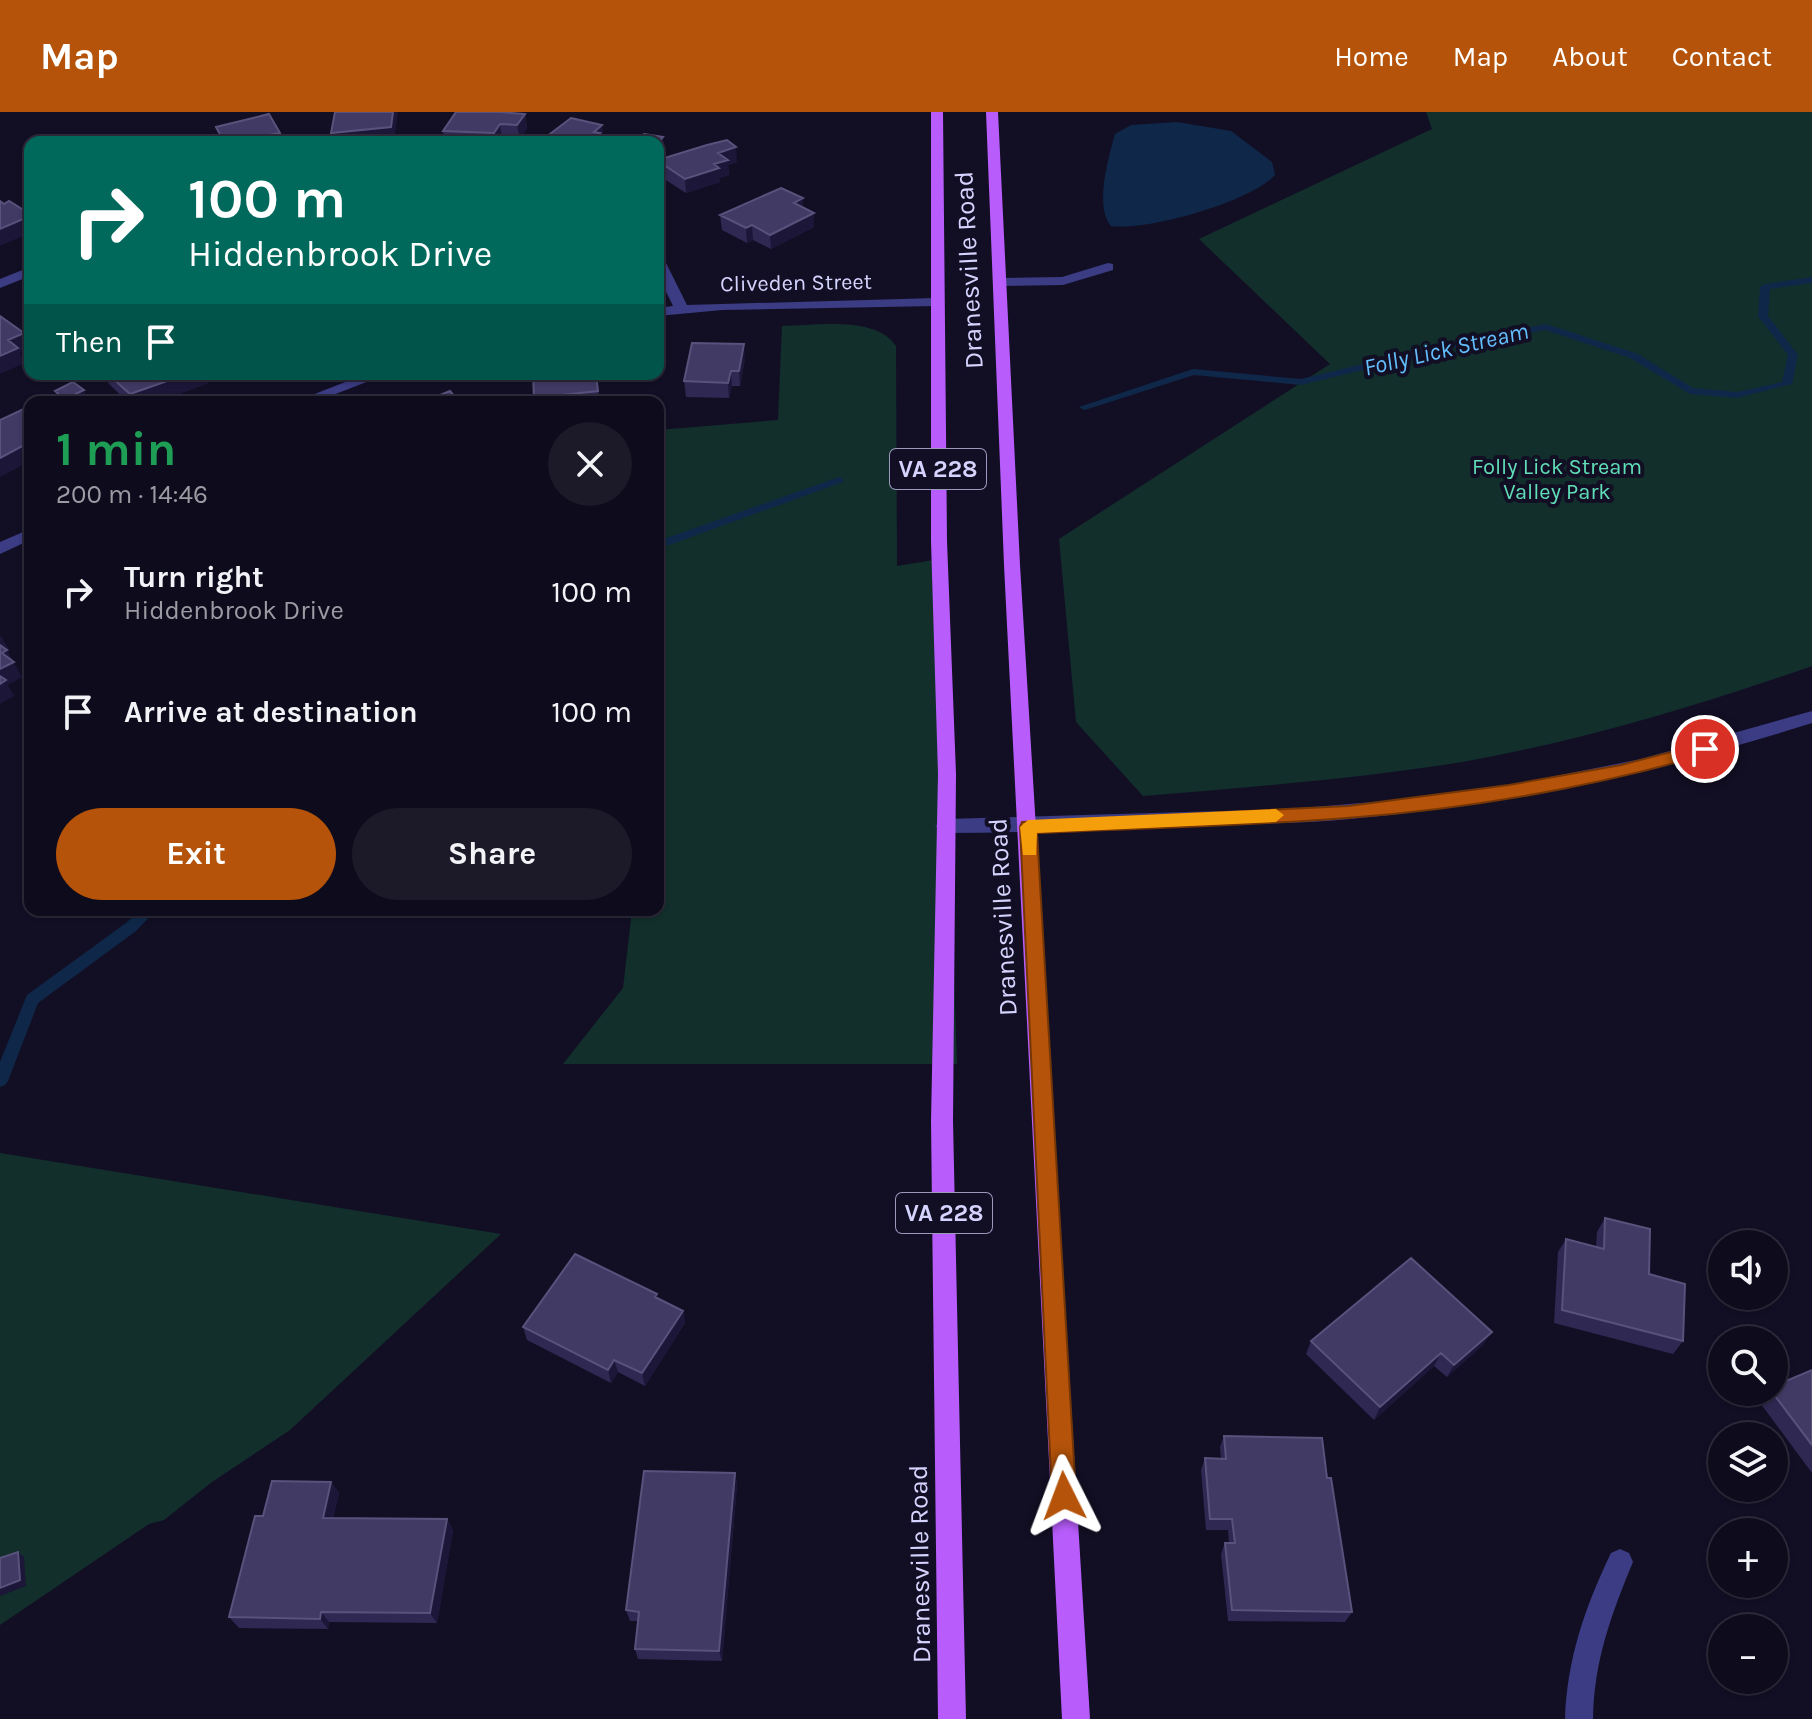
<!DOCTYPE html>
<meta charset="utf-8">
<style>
:root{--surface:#0e0b1c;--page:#1c1929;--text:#f1f3f6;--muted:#9b9ba3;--line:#2e2b3b;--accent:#b45309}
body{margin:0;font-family:Karla,sans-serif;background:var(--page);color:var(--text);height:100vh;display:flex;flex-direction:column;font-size:30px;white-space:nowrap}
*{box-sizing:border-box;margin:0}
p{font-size:26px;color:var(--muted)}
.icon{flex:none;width:44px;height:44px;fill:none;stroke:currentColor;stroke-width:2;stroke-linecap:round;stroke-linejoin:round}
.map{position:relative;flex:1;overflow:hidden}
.panel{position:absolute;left:24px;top:284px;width:640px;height:520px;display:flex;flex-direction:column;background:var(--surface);border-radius:16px;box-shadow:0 2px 6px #0004,0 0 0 2px var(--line)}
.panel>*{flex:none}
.guide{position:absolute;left:24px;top:24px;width:640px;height:244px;border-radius:16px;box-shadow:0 2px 6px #0004,0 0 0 2px var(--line);background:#00695c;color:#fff;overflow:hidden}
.buttons{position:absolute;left:1708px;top:1118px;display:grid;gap:16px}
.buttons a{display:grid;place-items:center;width:80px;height:80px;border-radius:50%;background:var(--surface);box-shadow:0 2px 6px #0004,0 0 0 2px var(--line);font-size:40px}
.pin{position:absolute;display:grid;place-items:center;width:68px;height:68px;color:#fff;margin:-34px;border:4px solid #fff;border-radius:50%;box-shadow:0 2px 8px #0007}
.me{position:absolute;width:88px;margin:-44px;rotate:357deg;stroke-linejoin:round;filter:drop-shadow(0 0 6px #0008)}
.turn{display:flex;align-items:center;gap:28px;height:168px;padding:0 32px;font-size:36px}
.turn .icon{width:104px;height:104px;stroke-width:2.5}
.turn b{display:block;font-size:56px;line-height:68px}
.then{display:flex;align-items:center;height:76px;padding:0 32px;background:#0003;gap:16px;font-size:30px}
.round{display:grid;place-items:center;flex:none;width:84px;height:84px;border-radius:42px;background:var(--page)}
.overview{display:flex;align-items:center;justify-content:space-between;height:136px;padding:0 32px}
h1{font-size:48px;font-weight:700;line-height:60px;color:#1e9e55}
.action{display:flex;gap:16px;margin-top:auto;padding:16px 32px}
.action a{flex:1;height:92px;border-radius:48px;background:var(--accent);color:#fff;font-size:32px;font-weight:700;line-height:92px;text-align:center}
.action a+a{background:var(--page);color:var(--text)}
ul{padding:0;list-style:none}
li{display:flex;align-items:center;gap:24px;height:120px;padding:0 32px}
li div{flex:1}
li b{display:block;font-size:30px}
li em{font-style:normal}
header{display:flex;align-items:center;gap:48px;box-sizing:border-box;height:112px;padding:0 40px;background:var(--accent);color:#fff}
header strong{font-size:38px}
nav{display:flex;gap:44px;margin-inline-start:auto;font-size:28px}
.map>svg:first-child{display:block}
.green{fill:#122f2c}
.water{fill:#0f2849}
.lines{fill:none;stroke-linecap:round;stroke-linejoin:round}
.stream{fill:#0f2849;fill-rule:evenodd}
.service{fill:#3b3c83;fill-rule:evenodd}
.minor{fill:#3b3c83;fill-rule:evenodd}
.tertiary{fill:#3b3c83;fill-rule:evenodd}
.primary{fill:#b85dfc;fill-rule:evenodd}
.wall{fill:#2f2852}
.shaded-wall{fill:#1c1638}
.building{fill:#413a64;stroke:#58527c;stroke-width:2}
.route{fill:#b45309;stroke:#753606;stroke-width:2}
.slow{fill:#f59e0b}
.labels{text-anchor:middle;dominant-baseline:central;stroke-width:8;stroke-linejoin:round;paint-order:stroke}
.far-street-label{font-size:22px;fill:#d6d4fe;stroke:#120f25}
.far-park-label{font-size:22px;fill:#60deb7;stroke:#120f25}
.far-water-label{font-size:24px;font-style:italic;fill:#64befc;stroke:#120f25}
.shield{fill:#120f25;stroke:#9b99bd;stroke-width:2}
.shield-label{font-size:24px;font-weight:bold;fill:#d6d4fe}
.street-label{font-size:26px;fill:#d6d4fe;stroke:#120f25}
</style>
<header>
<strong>Map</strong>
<nav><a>Home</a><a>Map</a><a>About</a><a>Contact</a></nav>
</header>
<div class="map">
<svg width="1812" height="1607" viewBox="0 0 1812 1607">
<rect width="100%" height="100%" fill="#120f25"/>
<path class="green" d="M 1426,0 L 1812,0 L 1812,554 C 1698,594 1581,629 1462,650 C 1356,667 1250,675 1143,684 L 1076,610 L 1059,427 L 1330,252 L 1199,127 L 1432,17 Z
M 782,214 C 816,214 875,203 896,234 L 897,454 L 940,447 L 957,952 L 563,952 L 623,876 L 632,798 L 658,798 L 658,318 L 778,308 Z
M 0,1041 L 501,1122 L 290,1318 L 212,1370 L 164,1408 L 149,1412 L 0,1513 Z"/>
<path class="water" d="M 1177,10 L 1231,19 L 1272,50 L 1275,63 C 1250,90 1147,119 1111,114 C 1094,95 1109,44 1115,22 L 1131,13 Z"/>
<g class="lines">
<path class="stream" d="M 1812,165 L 1812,171 L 1770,177 L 1768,204 L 1798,243 L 1792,272 L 1737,286 L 1690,282 L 1630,246 L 1545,218 L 1457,235 L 1301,273 L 1194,263 L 1088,297 L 1084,298 L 1079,295 L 1193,257 L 1301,267 L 1457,229 L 1546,212 L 1638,242 L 1693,276 L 1737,280 L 1782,270 L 1788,243 L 1758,204 L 1760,175 L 1765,172 Z
M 839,365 L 843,366 L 843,370 L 658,437 L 658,429 Z
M 140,798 L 156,798 L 136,819 L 38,891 L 8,969 L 5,973 L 0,975 L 0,950 L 27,883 L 126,811 Z"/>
<path class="service" d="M 1108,151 L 1113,152 L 1113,158 L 1063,173 L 1000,174 L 993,170 L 1000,166 L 1062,165 Z"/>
<path class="minor" d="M 658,145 L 665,149 L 687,193 L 936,186 L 943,190 L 936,194 L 722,198 L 658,204 L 658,196 L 673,194 L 658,163 Z
M 30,155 L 30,164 L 0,176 L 0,167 Z
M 366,262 L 387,262 L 315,290 L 294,290 Z
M 30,417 L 30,428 L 0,442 L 0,430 Z
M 1620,1437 L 1629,1441 L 1633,1450 C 1611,1503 1594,1549 1593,1607 L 1565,1607 C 1567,1547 1585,1495 1611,1441 Z"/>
<path class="tertiary" d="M 1812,599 L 1812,611 C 1661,659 1508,692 1350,707 C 1296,712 1242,712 1187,714 C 1106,717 1026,721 945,721 L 935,714 L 945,707 L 1289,697 L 1409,687 L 1526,670 L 1641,647 Z"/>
<path class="primary" d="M 931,0 L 943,0 L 947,429 L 956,662 L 953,1009 L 966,1607 L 938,1607 L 931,1009 L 938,662 L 931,429 Z
M 986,0 L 998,0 L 1020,453 L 1090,1607 L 1062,1607 L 1004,453 Z"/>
</g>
<path class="wall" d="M 525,2 L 527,16 L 520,28 L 502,27 L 500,30 L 445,30 L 443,19 Z
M 658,48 L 737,50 L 728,53 L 729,63 L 719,66 L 720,70 L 686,81 L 658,63 Z
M 803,95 L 814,101 L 814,115 L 771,137 L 753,128 L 747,131 L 722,118 L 720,103 Z
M 745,247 L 740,274 L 732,274 L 729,286 L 686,285 L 684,269 Z
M 105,262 L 205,262 L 208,271 L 157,290 L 128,290 L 109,272 Z
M 596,262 L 600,290 L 535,290 L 534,286 Z
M 55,279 L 87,286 L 78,290 L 63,290 L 58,286 Z
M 1605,1106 L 1649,1162 L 1683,1229 L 1673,1242 L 1554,1211 L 1558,1140 L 1566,1127 L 1596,1135 L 1597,1120 Z
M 658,1186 L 683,1199 L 685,1211 L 645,1274 L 618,1260 L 611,1271 L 527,1228 L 523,1215 Z
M 1311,1229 L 1484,1232 L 1447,1265 L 1434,1254 L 1374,1308 L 1306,1242 Z
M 1812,1258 L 1812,1361 L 1758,1288 L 1765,1280 L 1772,1280 Z
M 1224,1324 L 1327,1366 L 1352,1500 L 1345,1510 L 1228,1509 L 1221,1442 L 1225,1431 L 1229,1431 L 1228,1418 L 1206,1418 L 1201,1358 L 1205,1346 L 1221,1347 L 1220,1335 Z
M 735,1361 L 737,1373 L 722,1549 L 638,1547 L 635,1537 L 638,1509 L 630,1509 L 626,1498 Z
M 331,1370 L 339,1381 L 333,1406 L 447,1407 L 453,1418 L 437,1511 L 329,1510 L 328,1517 L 239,1516 L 229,1505 L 263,1404 Z"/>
<path class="shaded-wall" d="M 393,0 L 398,0 L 394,30 L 333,30 L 331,21 Z
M 525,2 L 527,16 L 520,28 L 517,13 Z
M 500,12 L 502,27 L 500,30 L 496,30 L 494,21 Z
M 602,13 L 604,27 L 601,30 L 589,30 L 594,20 Z
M 280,21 L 283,30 L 241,30 L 241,28 Z
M 663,25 L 664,32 L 658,39 L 658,31 Z
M 736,35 L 737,50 L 728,53 L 729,63 L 719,66 L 720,70 L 686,81 L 685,67 L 714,52 L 718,41 Z
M 803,86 L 803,101 L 794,91 Z
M 814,101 L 814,115 L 771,137 L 770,123 Z
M 30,104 L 30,121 L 0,134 L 0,117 Z
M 752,113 L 753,128 L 747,131 L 746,116 Z
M 24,221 L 30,236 L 20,241 L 25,251 L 0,262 L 0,244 L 8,228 Z
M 744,232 L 745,247 L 740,274 L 739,259 Z
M 731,259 L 732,274 L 729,286 L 728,271 Z
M 187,262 L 205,262 L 208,271 L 157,290 L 133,290 L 130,282 Z
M 84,278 L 87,286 L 78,290 L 67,290 L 65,287 Z
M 30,330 L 30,349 L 0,365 L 0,346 Z
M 0,524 L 1,524 L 10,539 L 8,540 L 22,565 L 8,573 L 14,584 L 0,592 Z
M 683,1199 L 685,1211 L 645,1274 L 642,1261 Z
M 1492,1220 L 1484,1232 L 1447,1265 L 1454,1253 Z
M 1441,1241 L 1434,1254 L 1374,1308 L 1380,1295 Z
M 614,1248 L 618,1260 L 611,1271 L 608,1258 Z
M 735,1361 L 737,1373 L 722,1549 L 719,1539 Z
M 331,1370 L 339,1381 L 330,1417 L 323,1406 Z
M 447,1407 L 453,1418 L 437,1511 L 430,1501 Z
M 18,1440 L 24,1445 L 26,1474 L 0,1484 L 0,1476 Z
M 321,1500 L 329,1510 L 328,1517 L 320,1507 Z"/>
<path class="building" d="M 335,0 L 393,0 L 391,15 L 331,21 Z
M 456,0 L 499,0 L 525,2 L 517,13 L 500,12 L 494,21 L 443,19 Z
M 269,2 L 280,21 L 241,28 L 242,30 L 215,30 L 223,28 L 216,15 Z
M 571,6 L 602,13 L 594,20 L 600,21 L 589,30 L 549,30 L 542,28 Z
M 644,22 L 663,25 L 658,31 L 636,30 Z
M 727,28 L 736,35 L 718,41 L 728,48 L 714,52 L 719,56 L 685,67 L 658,49 L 658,48 L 707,33 Z
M 781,76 L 803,86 L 794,91 L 814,101 L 770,123 L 752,113 L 746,116 L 720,103 Z
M 0,89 L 4,92 L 9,89 L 30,102 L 30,104 L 0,117 Z
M 0,204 L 24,221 L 8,228 L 18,236 L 0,244 Z
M 692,231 L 744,232 L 739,259 L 731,259 L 728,271 L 684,269 Z
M 108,262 L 187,262 L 130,282 Z
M 533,262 L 596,262 L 598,279 L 534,286 Z
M 73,270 L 84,278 L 65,287 L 55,279 Z
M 450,279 L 459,290 L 423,290 Z
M 30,294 L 30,330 L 0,346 L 0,308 Z
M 0,533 L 7,538 L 2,541 L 14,550 L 0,557 Z
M 0,564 L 6,568 L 0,572 Z
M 1605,1106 L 1650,1117 L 1649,1162 L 1685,1172 L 1683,1229 L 1562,1198 L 1566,1127 L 1604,1137 Z
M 575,1142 L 657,1182 L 655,1185 L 683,1199 L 642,1261 L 614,1248 L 608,1258 L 523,1215 Z
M 1411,1146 L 1492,1220 L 1454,1253 L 1441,1241 L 1380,1295 L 1311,1229 Z
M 1812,1258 L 1812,1333 L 1772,1280 L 1774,1280 L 1774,1274 Z
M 1224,1324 L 1322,1326 L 1327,1366 L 1331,1366 L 1352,1500 L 1232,1498 L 1225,1431 L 1235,1431 L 1232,1407 L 1210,1407 L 1205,1346 L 1226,1347 Z
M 644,1359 L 735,1361 L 719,1539 L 635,1537 L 639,1500 L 626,1498 Z
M 272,1369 L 331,1370 L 323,1406 L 447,1407 L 430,1501 L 321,1500 L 320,1507 L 229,1505 L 255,1404 L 263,1404 Z
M 18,1440 L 20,1468 L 0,1476 L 0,1446 Z"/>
<path class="route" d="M 1705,631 L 1713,637 L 1711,641 C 1593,675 1469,697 1347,706 C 1244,714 1140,716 1037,721 L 1076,1384 L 1072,1392 L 1064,1396 L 1056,1392 L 1052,1384 L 1020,715 L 1022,710 L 1348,694 L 1509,673 L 1621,653 Z"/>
<path class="slow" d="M 1276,697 L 1284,703 L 1276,710 L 1037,721 L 1036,743 L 1023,743 L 1020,715 L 1028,708 Z"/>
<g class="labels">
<g class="far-street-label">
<text transform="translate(796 171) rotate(-1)">Cliveden Street</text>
</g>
<g class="far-park-label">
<text x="1557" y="355">Folly Lick Stream<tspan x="1557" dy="25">Valley Park</tspan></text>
</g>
<g class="far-water-label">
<text transform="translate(1446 237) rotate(-13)">Folly Lick Stream</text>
</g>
<g class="shield">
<rect x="890" y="337" width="96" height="40" rx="6"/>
<rect x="896" y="1081" width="96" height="40" rx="6"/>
</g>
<g class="shield-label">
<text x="938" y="357">VA 228</text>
<text x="944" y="1101">VA 228</text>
</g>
<g class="street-label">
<text transform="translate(969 158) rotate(-93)">Dranesville Road</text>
<text transform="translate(1003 805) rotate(-93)">Dranesville Road</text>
<text transform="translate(920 1452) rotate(-91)">Dranesville Road</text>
</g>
</g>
</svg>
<div class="buttons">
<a><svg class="icon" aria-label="sound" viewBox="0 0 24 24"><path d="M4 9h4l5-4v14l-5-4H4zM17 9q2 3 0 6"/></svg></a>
<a><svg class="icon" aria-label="search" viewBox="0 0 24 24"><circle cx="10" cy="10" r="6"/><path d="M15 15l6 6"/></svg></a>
<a><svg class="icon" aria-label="layers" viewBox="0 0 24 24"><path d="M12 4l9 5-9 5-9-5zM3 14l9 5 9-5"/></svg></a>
<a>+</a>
<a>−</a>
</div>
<div class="pin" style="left:1705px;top:637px;background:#d93025"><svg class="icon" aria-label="arrive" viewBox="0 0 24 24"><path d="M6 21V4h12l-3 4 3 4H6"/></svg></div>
<svg class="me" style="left:1064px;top:1384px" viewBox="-20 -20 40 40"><path d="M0-17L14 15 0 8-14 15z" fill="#b45309" stroke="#fff" stroke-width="4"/></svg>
<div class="guide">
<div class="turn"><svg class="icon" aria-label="right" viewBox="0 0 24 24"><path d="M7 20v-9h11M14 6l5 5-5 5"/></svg><div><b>100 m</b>Hiddenbrook Drive</div></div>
<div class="then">Then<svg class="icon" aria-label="arrive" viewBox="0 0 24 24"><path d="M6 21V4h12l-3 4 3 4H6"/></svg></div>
</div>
<section class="panel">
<div class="overview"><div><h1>1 min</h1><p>200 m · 14:46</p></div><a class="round"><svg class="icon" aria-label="close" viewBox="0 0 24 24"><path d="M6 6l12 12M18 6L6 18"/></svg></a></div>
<ul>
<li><svg class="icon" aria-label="right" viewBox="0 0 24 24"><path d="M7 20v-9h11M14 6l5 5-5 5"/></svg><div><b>Turn right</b><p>Hiddenbrook Drive</p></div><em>100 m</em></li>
<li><svg class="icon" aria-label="arrive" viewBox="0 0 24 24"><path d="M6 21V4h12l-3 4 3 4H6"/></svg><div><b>Arrive at destination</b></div><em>100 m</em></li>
</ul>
<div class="action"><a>Exit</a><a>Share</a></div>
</section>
</div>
